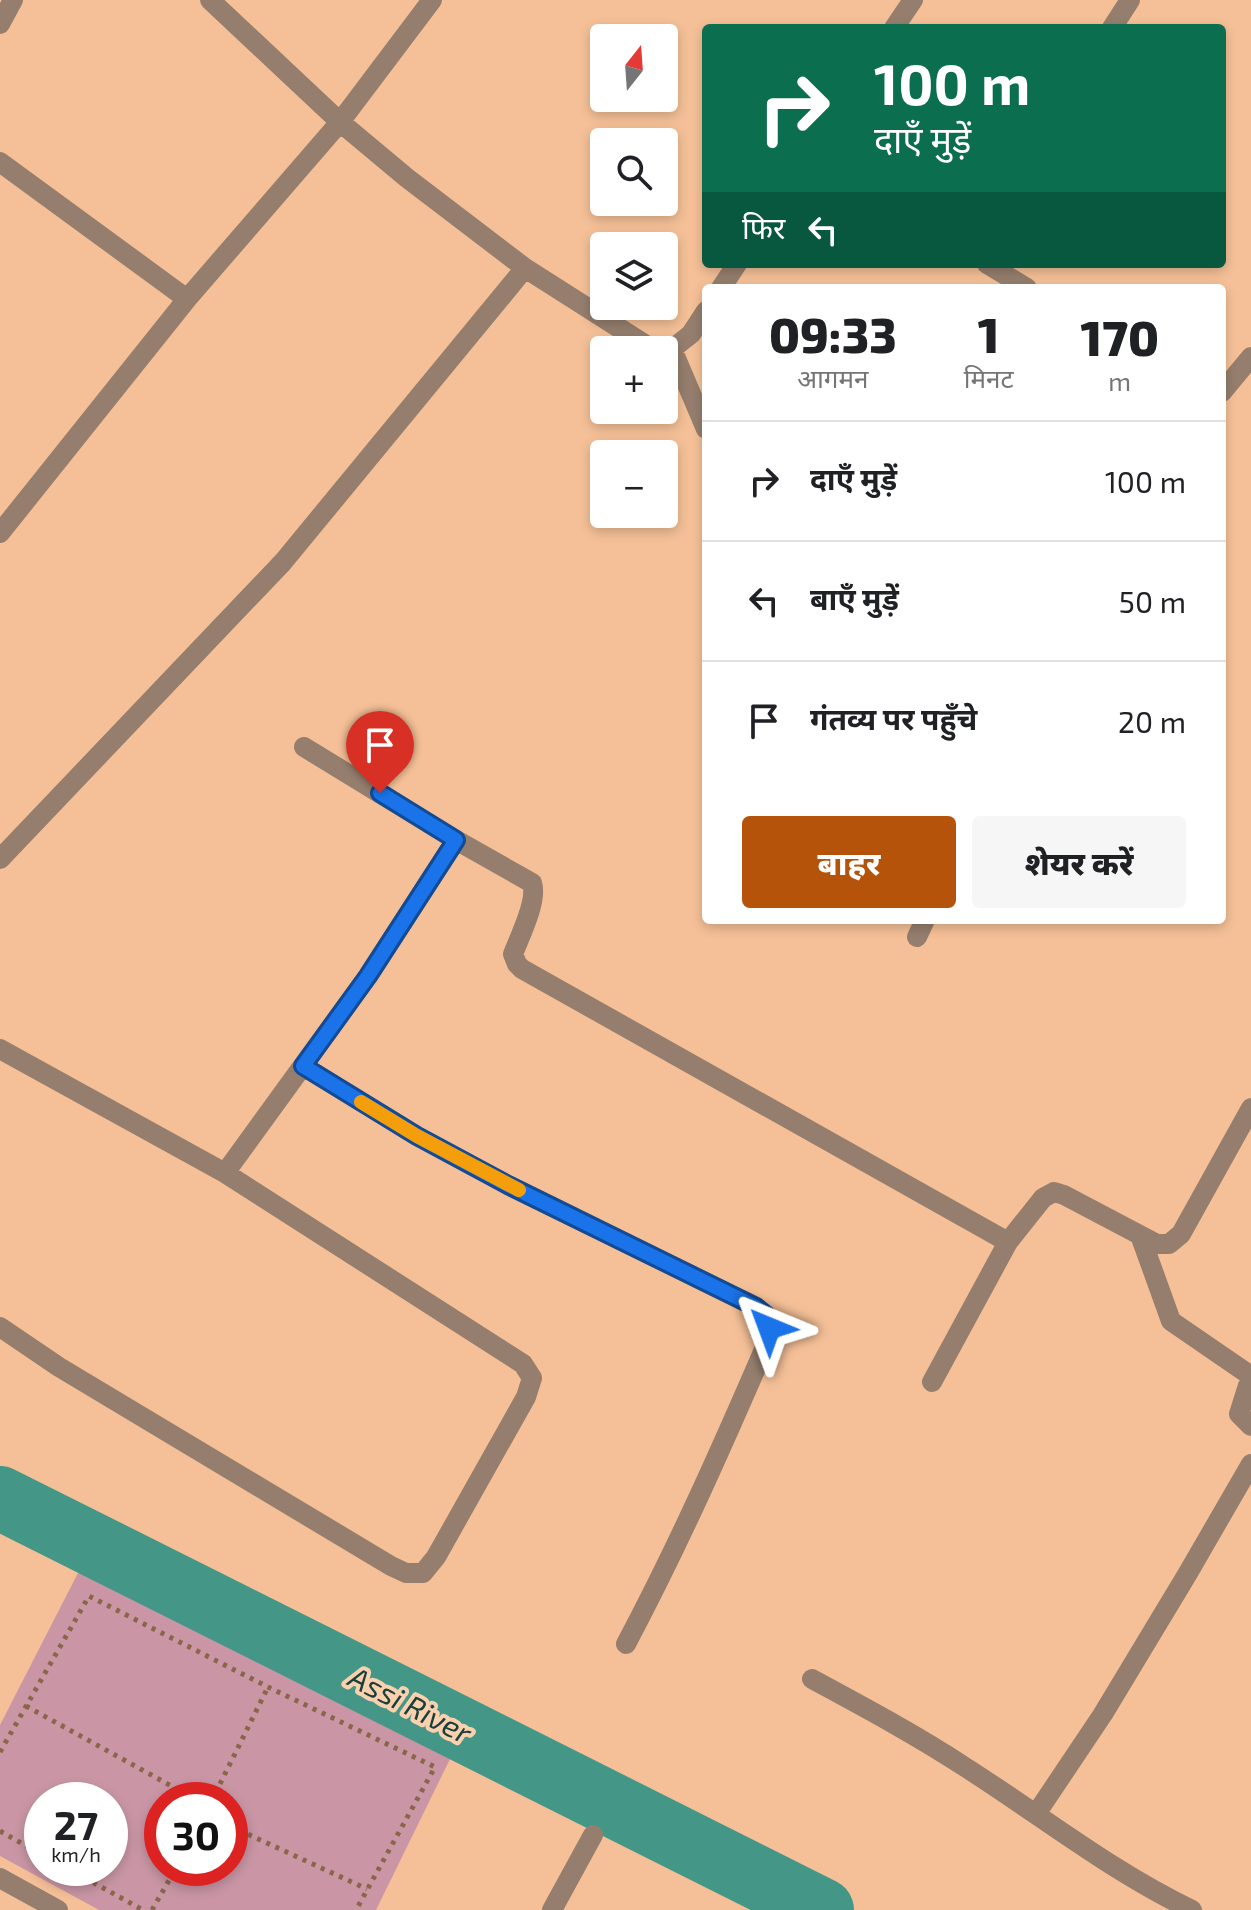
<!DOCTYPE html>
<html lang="hi">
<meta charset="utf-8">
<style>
:root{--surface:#fff;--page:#f6f6f6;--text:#202124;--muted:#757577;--line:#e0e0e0;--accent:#b45309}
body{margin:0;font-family:"Exo 2","Noto Sans Devanagari",sans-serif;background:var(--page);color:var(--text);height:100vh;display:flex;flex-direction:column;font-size:30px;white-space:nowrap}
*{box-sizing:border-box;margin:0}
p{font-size:26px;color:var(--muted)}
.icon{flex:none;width:44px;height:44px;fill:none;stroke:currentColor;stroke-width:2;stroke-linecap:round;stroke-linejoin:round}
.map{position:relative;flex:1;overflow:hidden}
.panel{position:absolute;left:702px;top:284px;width:524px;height:640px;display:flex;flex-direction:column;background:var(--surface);border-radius:8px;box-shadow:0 4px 12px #0003}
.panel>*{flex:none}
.guide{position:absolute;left:702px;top:24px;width:524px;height:244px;border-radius:8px;box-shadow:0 4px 12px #0003;background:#0b6e4f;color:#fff;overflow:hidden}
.needle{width:52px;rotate:17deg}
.fabs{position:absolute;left:590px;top:24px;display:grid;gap:16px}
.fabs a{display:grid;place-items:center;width:88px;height:88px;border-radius:8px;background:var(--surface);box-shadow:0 4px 12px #0003;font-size:40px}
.speed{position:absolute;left:24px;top:1782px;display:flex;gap:16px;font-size:40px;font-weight:700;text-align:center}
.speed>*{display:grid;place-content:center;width:104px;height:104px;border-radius:50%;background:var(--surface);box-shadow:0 4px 12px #0003;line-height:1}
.speed small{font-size:20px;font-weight:400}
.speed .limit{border:12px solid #d22;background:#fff;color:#111}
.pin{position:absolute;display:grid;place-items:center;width:68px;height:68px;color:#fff;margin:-82px -34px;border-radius:50% 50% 50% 0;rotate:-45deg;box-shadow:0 0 8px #0007}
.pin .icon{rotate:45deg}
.me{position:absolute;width:88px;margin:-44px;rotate:316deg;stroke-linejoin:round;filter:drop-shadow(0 0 6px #0008)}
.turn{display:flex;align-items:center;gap:28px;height:168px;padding:0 40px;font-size:36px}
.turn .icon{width:104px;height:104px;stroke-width:2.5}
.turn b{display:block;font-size:56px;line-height:68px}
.then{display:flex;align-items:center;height:76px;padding:0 40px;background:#0003;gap:16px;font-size:30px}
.eta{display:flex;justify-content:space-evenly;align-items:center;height:136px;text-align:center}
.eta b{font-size:48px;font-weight:800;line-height:56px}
.action{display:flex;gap:16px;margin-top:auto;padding:16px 40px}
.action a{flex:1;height:92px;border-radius:8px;background:var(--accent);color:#fff;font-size:32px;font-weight:800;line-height:92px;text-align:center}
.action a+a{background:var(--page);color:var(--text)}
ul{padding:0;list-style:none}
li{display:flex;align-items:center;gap:24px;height:120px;padding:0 40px;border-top:2px solid var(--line)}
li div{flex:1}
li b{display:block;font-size:30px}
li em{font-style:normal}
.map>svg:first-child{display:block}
.green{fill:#ca96a5;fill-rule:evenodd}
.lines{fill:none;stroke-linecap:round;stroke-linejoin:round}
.river{stroke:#449787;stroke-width:64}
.path{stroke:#89664a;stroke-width:5;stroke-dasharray:4 6;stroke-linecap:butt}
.minor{stroke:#957e6d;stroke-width:20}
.route-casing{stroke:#114b97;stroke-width:20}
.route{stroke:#1a73e8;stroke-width:14}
.slow{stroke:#f59e0b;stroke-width:14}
.labels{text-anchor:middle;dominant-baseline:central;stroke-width:8;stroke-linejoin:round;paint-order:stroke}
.water-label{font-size:30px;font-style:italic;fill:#183f38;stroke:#fbd0af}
</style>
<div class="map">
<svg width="1251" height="1910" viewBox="0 0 1251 1910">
<rect width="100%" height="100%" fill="#f5c097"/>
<path class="green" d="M 79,1571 L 452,1755 L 376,1910 L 99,1910 L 0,1856 L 0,1725 ZM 110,1800 L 110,1868 L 42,1868 L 42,1800 ZM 230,1800 L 230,1868 L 162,1868 L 162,1800 Z"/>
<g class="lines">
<path class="river" d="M 0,1498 L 822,1910"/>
<path class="path" d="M 26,1706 L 195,1799
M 0,1752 L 89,1596 L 268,1687 L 435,1767 L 356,1910
M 218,1788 L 221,1800
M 195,1799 L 218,1788 L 268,1687
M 230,1826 L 367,1889
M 0,1831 L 42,1855
M 67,1868 L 143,1910
M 152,1910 L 176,1868"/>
<path class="minor" d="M 210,0 L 340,122 L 407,178 L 525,268 L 649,347 L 672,349 L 691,334 L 706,311
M 0,24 L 13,0
M 894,28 L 913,0
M 1112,28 L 1130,0
M 0,162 L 187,299
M 987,264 L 1027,288
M 721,288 L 737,264
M 672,349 L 706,429
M 1222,392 L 1251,357
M 0,533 L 187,299 L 340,122 L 432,0
M 456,840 L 532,883 C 538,900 520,936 513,954 L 517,964 L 522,969 L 1008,1242 L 1043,1198 L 1054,1192 L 1064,1195 L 1157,1244 L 1169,1244 L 1181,1234 L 1251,1108
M 0,859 L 283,562 L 525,268
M 917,937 L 925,920
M 0,1049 L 225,1173 L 523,1364 L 532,1378 L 526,1397 L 436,1557 L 423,1573 L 406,1573 L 391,1566 L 59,1367 L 0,1327
M 303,1066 L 417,1136 L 508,1185 L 756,1307 C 772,1320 770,1327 766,1345 C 722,1447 678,1546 626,1644
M 225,1173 L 368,976 L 456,840 L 304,747
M 1140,1235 L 1171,1321 L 1251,1376 L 1239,1414 L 1251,1426
M 932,1382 L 1008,1242
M 812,1679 C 864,1707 916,1735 965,1767 C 1039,1814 1112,1872 1192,1910
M 1036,1814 L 1103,1714 L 1188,1573 L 1251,1464
M 0,1878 L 58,1910
M 552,1910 L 593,1835"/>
</g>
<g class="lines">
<g class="route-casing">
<path id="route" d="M 380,793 L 456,840 L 368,976 L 303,1066 L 417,1136 L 508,1185 L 756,1307 L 766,1315 L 769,1328"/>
</g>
<use href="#route" class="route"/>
<path class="slow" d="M 361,1102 L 417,1136 L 519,1190"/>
</g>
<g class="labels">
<g class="water-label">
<text transform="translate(411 1704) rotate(27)">Assi River</text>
</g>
</g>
</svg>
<div class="fabs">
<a><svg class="needle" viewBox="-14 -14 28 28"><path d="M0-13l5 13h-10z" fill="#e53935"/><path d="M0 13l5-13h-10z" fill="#757577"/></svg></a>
<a><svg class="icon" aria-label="search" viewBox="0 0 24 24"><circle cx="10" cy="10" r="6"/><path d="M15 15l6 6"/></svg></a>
<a><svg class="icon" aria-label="layers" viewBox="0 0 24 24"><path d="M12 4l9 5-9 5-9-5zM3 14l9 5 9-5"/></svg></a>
<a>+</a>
<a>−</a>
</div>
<div class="speed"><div>27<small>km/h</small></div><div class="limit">30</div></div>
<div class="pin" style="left:380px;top:793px;background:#d93025"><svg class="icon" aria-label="arrive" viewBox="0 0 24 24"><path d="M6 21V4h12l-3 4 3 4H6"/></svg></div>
<svg class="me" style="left:769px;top:1328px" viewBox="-20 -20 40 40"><path d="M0-17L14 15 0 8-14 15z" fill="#1a73e8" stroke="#fff" stroke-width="4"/></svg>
<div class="guide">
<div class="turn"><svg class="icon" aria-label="right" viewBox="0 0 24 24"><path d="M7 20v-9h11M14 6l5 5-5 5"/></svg><div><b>100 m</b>दाएँ मुड़ें</div></div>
<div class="then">फिर<svg class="icon" aria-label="left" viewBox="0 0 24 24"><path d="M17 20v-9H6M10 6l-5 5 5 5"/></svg></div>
</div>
<section class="panel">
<div class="eta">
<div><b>09:33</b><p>आगमन</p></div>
<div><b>1</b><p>मिनट</p></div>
<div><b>170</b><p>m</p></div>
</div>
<ul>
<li><svg class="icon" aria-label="right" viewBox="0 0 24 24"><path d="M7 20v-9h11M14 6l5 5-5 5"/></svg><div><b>दाएँ मुड़ें</b></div><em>100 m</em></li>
<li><svg class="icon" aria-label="left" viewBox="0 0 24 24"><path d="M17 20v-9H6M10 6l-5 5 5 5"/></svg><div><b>बाएँ मुड़ें</b></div><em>50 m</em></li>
<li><svg class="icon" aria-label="arrive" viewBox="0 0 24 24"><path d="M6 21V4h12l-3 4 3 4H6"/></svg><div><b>गंतव्य पर पहुँचे</b></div><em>20 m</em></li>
</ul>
<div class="action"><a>बाहर</a><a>शेयर करें</a></div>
</section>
</div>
